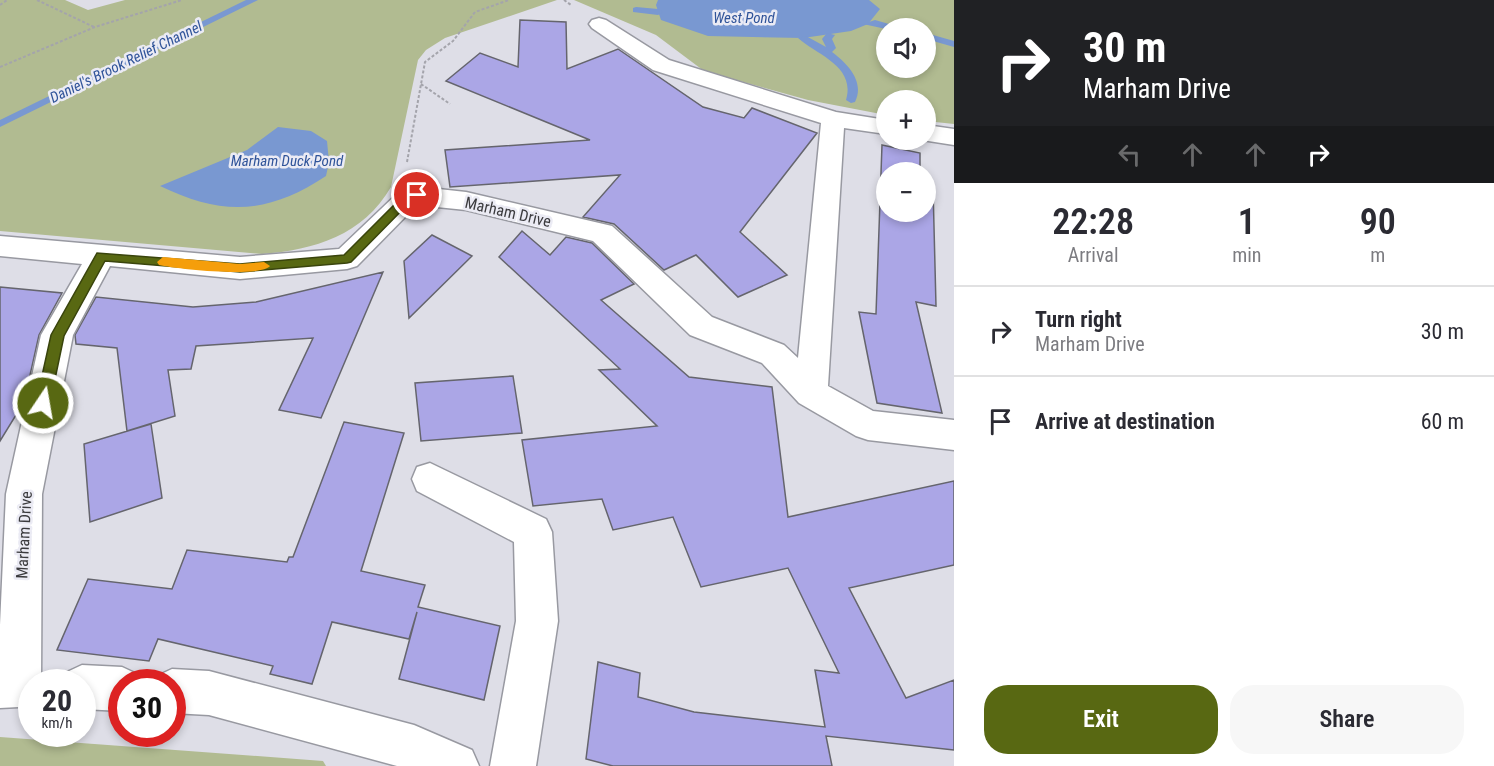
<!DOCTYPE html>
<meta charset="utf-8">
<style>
:root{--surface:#fff;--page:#f7f7f7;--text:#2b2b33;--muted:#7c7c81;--line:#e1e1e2;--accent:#586812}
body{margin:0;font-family:"Roboto Condensed",sans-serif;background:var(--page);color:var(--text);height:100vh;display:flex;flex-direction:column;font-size:22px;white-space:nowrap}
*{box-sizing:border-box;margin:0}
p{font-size:20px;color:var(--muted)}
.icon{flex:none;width:33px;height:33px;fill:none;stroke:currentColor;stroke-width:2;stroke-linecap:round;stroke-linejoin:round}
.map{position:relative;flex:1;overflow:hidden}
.panel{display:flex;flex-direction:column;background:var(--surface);width:540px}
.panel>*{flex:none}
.hud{background:#202124;color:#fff;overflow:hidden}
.buttons{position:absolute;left:876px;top:18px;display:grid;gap:12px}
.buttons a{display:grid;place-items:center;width:60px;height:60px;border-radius:50%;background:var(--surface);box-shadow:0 3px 9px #0003;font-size:30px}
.speed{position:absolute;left:18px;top:669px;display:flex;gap:12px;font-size:30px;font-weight:700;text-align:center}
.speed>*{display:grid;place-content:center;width:78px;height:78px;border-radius:50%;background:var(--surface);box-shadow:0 3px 9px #0003;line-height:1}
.speed small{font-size:15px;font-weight:400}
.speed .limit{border:9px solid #d22;background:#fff;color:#111}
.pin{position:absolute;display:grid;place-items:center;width:51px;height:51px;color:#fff;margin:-26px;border:3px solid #fff;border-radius:50%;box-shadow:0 2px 6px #0007}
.me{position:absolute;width:66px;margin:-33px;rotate:12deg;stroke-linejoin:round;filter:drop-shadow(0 0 4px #0008)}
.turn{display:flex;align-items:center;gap:21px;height:126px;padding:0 30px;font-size:27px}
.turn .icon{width:78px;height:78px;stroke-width:2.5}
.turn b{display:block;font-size:42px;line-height:51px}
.lanes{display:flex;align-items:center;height:57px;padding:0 30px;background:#0003;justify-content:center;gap:30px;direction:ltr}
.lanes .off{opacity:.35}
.eta{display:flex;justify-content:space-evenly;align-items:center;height:102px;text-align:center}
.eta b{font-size:36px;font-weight:600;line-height:42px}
.primary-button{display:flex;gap:12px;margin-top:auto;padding:12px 30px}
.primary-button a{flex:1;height:69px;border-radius:24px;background:var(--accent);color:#fff;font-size:24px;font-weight:600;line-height:69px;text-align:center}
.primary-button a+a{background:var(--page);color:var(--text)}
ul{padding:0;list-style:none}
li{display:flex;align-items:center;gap:18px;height:90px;padding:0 30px;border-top:2px solid var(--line)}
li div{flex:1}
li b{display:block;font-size:22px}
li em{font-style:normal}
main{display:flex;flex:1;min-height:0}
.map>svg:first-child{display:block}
.green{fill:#b1bb91;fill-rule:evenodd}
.water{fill:#7998d1}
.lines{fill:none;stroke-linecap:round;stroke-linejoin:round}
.stream{fill:#7998d1;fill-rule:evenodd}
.building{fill:#aba6e6;stroke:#65656d;stroke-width:1.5}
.street-casing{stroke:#9899a1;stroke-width:3}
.path{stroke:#a4a4ab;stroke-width:2;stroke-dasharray:3 2;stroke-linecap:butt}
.street{fill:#fff;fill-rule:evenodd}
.route{fill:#586812;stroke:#39440c;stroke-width:1.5}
.slow{fill:#f59e0b}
.labels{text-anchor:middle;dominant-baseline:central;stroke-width:5;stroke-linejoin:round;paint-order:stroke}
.far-water-label{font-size:15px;font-style:italic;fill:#2f5399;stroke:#ebebf4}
.street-label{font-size:16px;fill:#3b3b3e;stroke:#ebebf4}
</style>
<main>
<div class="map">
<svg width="954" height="766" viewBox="0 0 954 766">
<rect width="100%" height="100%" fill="#dedee7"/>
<path class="green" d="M 0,0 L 65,0 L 88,10 L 125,0 L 557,0 L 445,38 L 426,50 L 418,60 L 391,187 C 363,235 315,250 262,254 L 0,231 Z
M 574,0 L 954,0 L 954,124 L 926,121 L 926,100 L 886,100 L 886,115 L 808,100 L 704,71 L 656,35 ZM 886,28 L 926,28 L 926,68 L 886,68 Z
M 0,737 L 323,761 L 326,766 L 0,766 Z"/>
<path class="water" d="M 658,0 L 869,0 L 880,9 L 868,24 L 851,31 L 803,38 L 708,36 L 661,20 L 656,5 Z
M 278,127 L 311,131 L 327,141 L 329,162 L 326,176 C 267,215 222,216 160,186 L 247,150 Z"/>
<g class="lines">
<path class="stream" d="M 246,0 L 258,0 L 0,127 L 0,120 Z
M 636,7 L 658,9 L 663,12 L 658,15 L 633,12 L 633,8 Z
M 875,20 L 896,26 L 898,28 L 886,29 L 863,24 Z
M 827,33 L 835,35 L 832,39 L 836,48 L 832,52 C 848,64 865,82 855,102 L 851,103 L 846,100 C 856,66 817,55 798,38 L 806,36 L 826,47 L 822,39 Z
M 926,33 L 954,41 L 954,47 L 926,39 Z"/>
</g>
<path class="building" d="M 520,20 L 566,22 L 567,69 L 618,49 L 703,107 L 744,118 L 752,108 L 817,133 L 740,232 L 787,275 L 738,297 L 696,255 L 664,270 L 614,224 L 583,217 L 620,175 L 450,187 L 445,150 L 590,140 L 446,81 L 480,53 L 518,67 Z
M 882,145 L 920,153 L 920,172 L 886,172 L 886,212 L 926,212 L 926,186 L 933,187 L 936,306 L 916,302 L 942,413 L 877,403 L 859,312 L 876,314 Z
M 522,231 L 550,255 L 566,237 L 592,243 L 634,284 L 601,300 L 689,377 L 772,387 L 788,517 L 954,481 L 954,565 L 849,588 L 906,698 L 954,680 L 954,750 L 826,736 L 832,766 L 613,766 L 586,759 L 598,662 L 640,673 L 638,697 L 694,712 L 825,727 L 815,670 L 839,673 L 788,568 L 701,587 L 673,517 L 613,530 L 602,499 L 533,506 L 522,440 L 657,426 L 599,370 L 620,369 L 499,257 Z
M 432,235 L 472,256 L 409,318 L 404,261 Z
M 383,272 L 321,418 L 279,410 L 313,338 L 196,346 L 191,369 L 168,370 L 175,416 L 127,431 L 117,348 L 76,344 L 75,335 L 96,297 L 193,307 L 256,302 Z
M 0,287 L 62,293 L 39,335 L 24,402 L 0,441 Z
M 513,376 L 522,433 L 421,441 L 415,383 Z
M 344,422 L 404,433 L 361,571 L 425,585 L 418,607 L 500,626 L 484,700 L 399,679 L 417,612 L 409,639 L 332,622 L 312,684 L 270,674 L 273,666 L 158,639 L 149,661 L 57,650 L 88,579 L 172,589 L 187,550 L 287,562 L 289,557 L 293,557 Z
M 151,424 L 162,498 L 90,522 L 84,444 Z"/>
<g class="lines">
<g class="street-casing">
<path id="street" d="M 599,18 L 606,20 L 669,60 L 836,112 L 886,120 L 886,134 L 844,128 L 828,386 L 873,411 L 954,420 L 954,450 L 868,440 L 856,436 L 799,403 L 762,363 L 690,335 L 593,241 L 466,210 L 417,205 L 357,266 L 347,269 L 240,279 L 110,266 L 73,335 L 42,494 L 41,682 L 32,682 L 32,701 L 19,707 L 0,708 L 0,625 L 6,494 L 41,335 L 82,264 L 0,256 L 0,236 L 240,257 L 339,249 L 402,189 L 411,186 L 466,192 L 612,226 L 712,317 L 784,345 L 798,358 L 821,123 L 653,70 L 592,28 L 589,24 L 592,20 Z
M 926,125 L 954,129 L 954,145 L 922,140 L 926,140 Z
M 430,463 L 546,519 L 552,532 L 558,621 L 536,766 L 490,766 L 516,621 L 514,542 L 417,491 L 412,479 L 417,467 Z
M 82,665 L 122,667 L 137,674 L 141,682 L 122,682 L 122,711 L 82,709 L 82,682 L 62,682 L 67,672 Z
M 172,669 L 209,671 L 414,725 L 472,750 L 479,766 L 397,766 L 209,715 L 172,713 L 172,682 L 154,682 L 157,676 Z"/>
</g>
<path class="path" d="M 37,0 L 94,27
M 564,0 L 571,5
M 0,5 L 7,0
M 0,67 L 95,27 L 182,0
M 421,84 L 450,104
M 407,162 L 425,62 L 453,41 L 475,12 L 509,0"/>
<use href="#street" class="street"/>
</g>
<path class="route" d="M 411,191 L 421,193 L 423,195 L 421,198 L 413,199 L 351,262 L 347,263 L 240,272 L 105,261 L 64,336 L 50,403 L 48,408 L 38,408 L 36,403 L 51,335 L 97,253 L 240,264 L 344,255 L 407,192 Z"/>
<path class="slow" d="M 163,257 L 240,264 L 264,262 L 270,266 C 260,278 176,269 159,265 L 157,262 Z"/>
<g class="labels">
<g class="far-water-label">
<text x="744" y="18">West Pond</text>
<text transform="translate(126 62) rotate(-26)">Daniel's Brook Relief Channel</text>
<text x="287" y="161">Marham Duck Pond</text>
</g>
<g class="street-label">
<text transform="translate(508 212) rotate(13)">Marham Drive</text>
<text transform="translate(24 535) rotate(-87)">Marham Drive</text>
</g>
</g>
</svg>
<div class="buttons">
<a><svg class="icon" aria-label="sound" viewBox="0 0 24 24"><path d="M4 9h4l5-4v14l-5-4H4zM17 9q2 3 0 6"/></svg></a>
<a>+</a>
<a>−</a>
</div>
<div class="speed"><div>20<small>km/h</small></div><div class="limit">30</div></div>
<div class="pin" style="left:417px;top:195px;background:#d93025"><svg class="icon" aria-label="arrive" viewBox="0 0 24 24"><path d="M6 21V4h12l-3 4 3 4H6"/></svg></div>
<svg class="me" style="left:43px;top:403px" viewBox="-20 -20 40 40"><circle r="17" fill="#586812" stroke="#fff" stroke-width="3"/><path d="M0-11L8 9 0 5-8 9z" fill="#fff"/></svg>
</div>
<section class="panel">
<div class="hud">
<div class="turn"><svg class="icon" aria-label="right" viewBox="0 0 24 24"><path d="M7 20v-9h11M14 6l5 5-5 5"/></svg><div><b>30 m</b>Marham Drive</div></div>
<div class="lanes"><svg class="icon off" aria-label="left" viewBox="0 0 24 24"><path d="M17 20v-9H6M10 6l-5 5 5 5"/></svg><svg class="icon off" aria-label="ahead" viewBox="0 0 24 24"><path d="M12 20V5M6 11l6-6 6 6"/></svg><svg class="icon off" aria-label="ahead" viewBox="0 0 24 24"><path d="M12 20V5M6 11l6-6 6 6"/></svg><svg class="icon" aria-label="right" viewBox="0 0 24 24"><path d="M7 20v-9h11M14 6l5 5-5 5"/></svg></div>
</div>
<div class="eta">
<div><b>22:28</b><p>Arrival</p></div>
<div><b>1</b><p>min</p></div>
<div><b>90</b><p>m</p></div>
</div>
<ul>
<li><svg class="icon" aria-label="right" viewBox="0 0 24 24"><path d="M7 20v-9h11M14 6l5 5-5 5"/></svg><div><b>Turn right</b><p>Marham Drive</p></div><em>30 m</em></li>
<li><svg class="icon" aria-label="arrive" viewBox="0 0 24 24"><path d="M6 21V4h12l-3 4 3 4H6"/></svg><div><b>Arrive at destination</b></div><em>60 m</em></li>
</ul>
<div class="primary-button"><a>Exit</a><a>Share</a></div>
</section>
</main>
